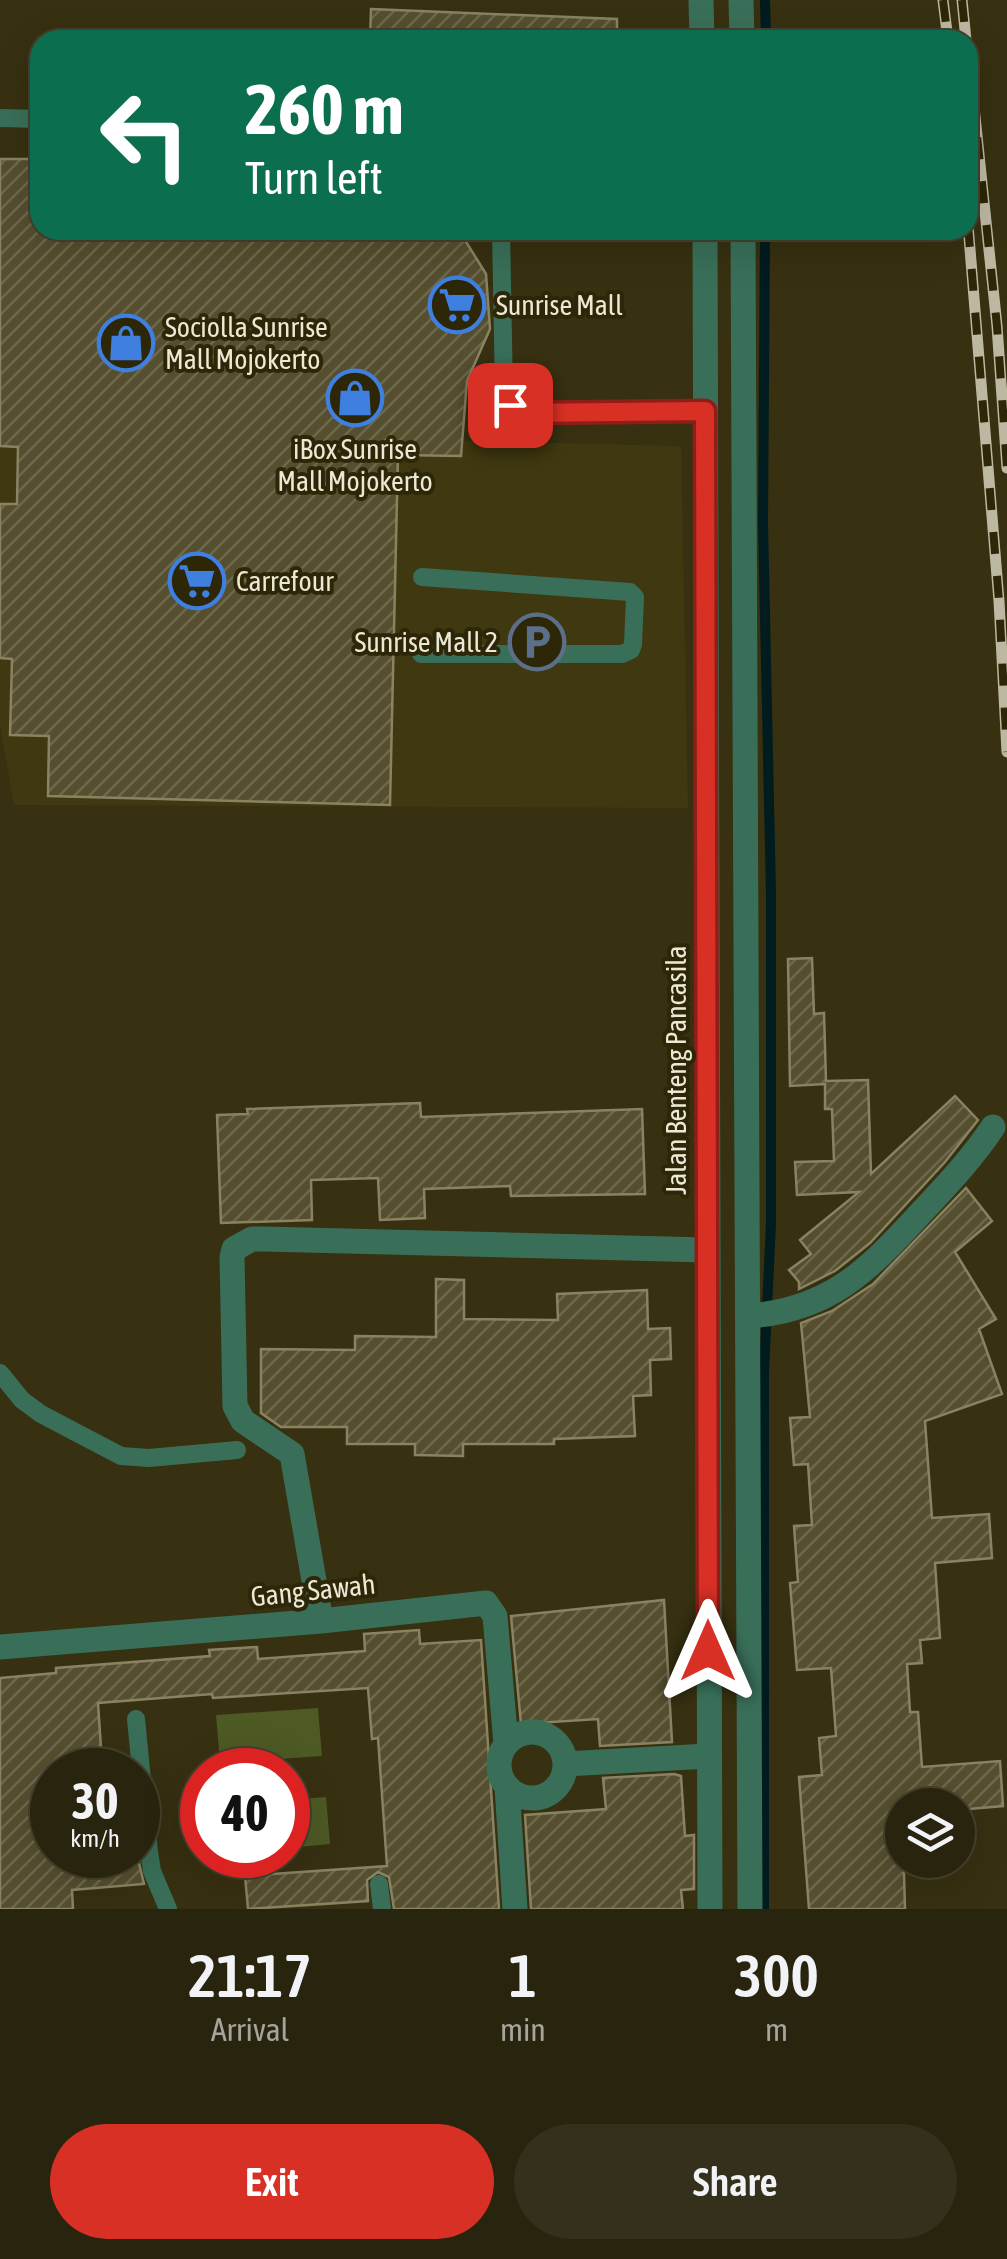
<!DOCTYPE html>
<style>
:root{--surface:#29240d;--page:#35301b;--text:#f1f3f6;--muted:#a5a49d;--line:#45412e;--accent:#d93025}
body{margin:0;font-family:"Asap Condensed",sans-serif;background:var(--page);color:var(--text);height:100vh;display:flex;flex-direction:column;font-size:38px;white-space:nowrap}
*{box-sizing:border-box;margin:0}
p{font-size:32px;color:var(--muted)}
.icon{flex:none;width:55px;height:55px;fill:none;stroke:currentColor;stroke-width:2;stroke-linecap:round;stroke-linejoin:round}
.map{position:relative;height:1909px;overflow:hidden}
.panel{display:flex;flex-direction:column;background:var(--surface);flex:1}
.panel>*{flex:none}
.guide{position:absolute;left:30px;top:30px;width:948px;height:210px;border-radius:30px;box-shadow:0 10px 40px #0002,0 0 0 2px var(--line);background:#0b6e4f;color:#fff;overflow:hidden}
.controls{position:absolute;left:885px;top:1788px;display:grid;gap:20px}
.controls a{display:grid;place-items:center;width:90px;height:90px;border-radius:50%;background:var(--surface);box-shadow:0 10px 40px #0002,0 0 0 2px var(--line);font-size:50px}
.speed{position:absolute;left:30px;top:1748px;display:flex;gap:20px;font-size:50px;font-weight:700;text-align:center}
.speed>*{display:grid;place-content:center;width:130px;height:130px;border-radius:50%;background:var(--surface);box-shadow:0 10px 40px #0002,0 0 0 2px var(--line);line-height:1}
.speed small{font-size:25px;font-weight:400}
.speed .limit{border:15px solid #d22;background:#fff;color:#111}
.pin{position:absolute;display:grid;place-items:center;width:85px;height:85px;color:#fff;margin:-42px;border-radius:20px;box-shadow:0 5px 15px #0006}
.me{position:absolute;width:110px;margin:-55px;rotate:0deg;stroke-linejoin:round;filter:drop-shadow(0 0 8px #0008)}
.turn{display:flex;align-items:center;gap:35px;height:210px;padding:0 50px;font-size:45px}
.turn .icon{width:130px;height:130px;stroke-width:2.5}
.turn b{display:block;font-size:70px;line-height:85px}
.eta{display:flex;justify-content:space-evenly;align-items:center;height:170px;text-align:center}
.eta b{font-size:60px;font-weight:600;line-height:70px}
.cta{display:flex;gap:20px;margin-top:auto;padding:20px 50px}
.cta a{flex:1;height:115px;border-radius:60px;background:var(--accent);color:#fff;font-size:40px;font-weight:600;line-height:115px;text-align:center}
.cta a+a{background:var(--page);color:var(--text)}
.map>svg:first-child{display:block}
.built{fill:#403810}
.garden{fill:#4d5a24}
.lines{fill:none;stroke-linecap:round;stroke-linejoin:round}
.stream{stroke:#001c1e;stroke-width:10}
.building{fill:url(#building-hatch);stroke:#8a8362;stroke-width:2.5}
.service{stroke:#396f59;stroke-width:18}
.minor{stroke:#396f59;stroke-width:25}
.tertiary{stroke:#396f59;stroke-width:25}
.rail-casing{stroke:#bdb8a2;stroke-width:11}
.rail{stroke:#2d2607;stroke-width:8;stroke-dasharray:22;stroke-linecap:butt}
.route-casing{stroke:#8d1f18;stroke-width:25}
.route{stroke:#d93025;stroke-width:18}
.labels{text-anchor:middle;dominant-baseline:central;stroke-width:8;stroke-linejoin:round;paint-order:stroke}
.poi-label{font-size:28px;fill:#ece8d6;stroke:#2d2607;text-anchor:start}
.street-label{font-size:28px;fill:#ece8d6;stroke:#2d2607}
</style>
<div class="map">
<svg width="1007" height="1909" viewBox="0 0 1007 1909">
<defs>
<pattern id="building-hatch" width="6" height="6" patternUnits="userSpaceOnUse" patternTransform="scale(2.5)"><rect width="6" height="6" fill="#554e2f"/><path d="M-1 1l2-2M0 6l6-6M5 7l2-2" fill="none" stroke="#6e684c"/></pattern>
</defs>
<rect width="100%" height="100%" fill="#373011"/>
<path class="built" d="M 0,429 L 681,446 L 688,808 L 14,805 L 0,725 Z"/>
<path class="garden" d="M 318,1708 L 322,1756 L 220,1763 L 216,1715 Z
M 326,1797 L 330,1844 L 288,1848 L 288,1800 Z"/>
<g class="lines">
<path class="stream" d="M 765,0 L 766,40
M 764,1909 L 764,1371 L 771,1223 L 771,895 L 763,522 L 765,230"/>
</g>
<path class="building" d="M 371,9 L 617,19 L 617,40 L 370,40 Z
M 0,159 L 40,159 L 40,230 L 451,230 L 460,232 L 486,274 L 490,329 L 467,381 L 461,456 L 398,455 L 390,805 L 48,796 L 49,736 L 10,735 L 12,659 L 0,658 L 0,504 L 17,504 L 18,447 L 0,446 Z
M 812,958 L 814,1014 L 824,1013 L 826,1081 L 868,1080 L 871,1174 L 955,1096 L 978,1120 L 945,1162 L 870,1243 L 835,1271 L 799,1289 L 799,1282 L 789,1270 L 811,1254 L 800,1240 L 859,1192 L 797,1195 L 795,1162 L 834,1161 L 832,1109 L 825,1109 L 825,1084 L 790,1086 L 788,959 Z
M 420,1103 L 421,1117 L 642,1109 L 645,1194 L 511,1196 L 510,1186 L 424,1189 L 425,1218 L 380,1220 L 378,1178 L 311,1180 L 312,1220 L 221,1223 L 217,1115 L 248,1114 L 247,1109 Z
M 966,1188 L 992,1221 L 955,1252 L 996,1319 L 979,1329 L 1002,1394 L 925,1421 L 932,1518 L 989,1514 L 992,1558 L 935,1563 L 940,1638 L 920,1640 L 922,1663 L 907,1664 L 910,1712 L 918,1712 L 922,1767 L 1000,1761 L 1003,1806 L 958,1810 L 958,1805 L 902,1805 L 905,1909 L 809,1909 L 799,1777 L 822,1775 L 819,1738 L 836,1736 L 831,1668 L 797,1670 L 790,1583 L 798,1582 L 794,1526 L 812,1525 L 808,1464 L 794,1465 L 790,1418 L 810,1417 L 801,1323 L 832,1311 L 873,1284 Z
M 436,1279 L 464,1280 L 464,1319 L 558,1320 L 557,1294 L 647,1290 L 648,1329 L 670,1328 L 671,1359 L 650,1360 L 651,1395 L 633,1396 L 635,1436 L 554,1439 L 554,1444 L 463,1444 L 463,1456 L 415,1455 L 415,1444 L 347,1444 L 347,1427 L 281,1427 L 261,1413 L 261,1349 L 355,1350 L 355,1336 L 436,1337 Z
M 664,1600 L 672,1742 L 600,1746 L 598,1719 L 521,1724 L 511,1616 Z
M 419,1630 L 420,1644 L 481,1640 L 499,1909 L 394,1909 L 389,1877 L 378,1872 L 367,1880 L 368,1901 L 248,1909 L 245,1876 L 387,1866 L 378,1738 L 372,1739 L 368,1688 L 213,1698 L 212,1694 L 98,1703 L 102,1763 L 52,1766 L 52,1855 L 137,1855 L 144,1884 L 72,1890 L 73,1909 L 0,1909 L 0,1678 L 56,1673 L 56,1668 L 210,1656 L 209,1650 L 257,1647 L 258,1659 L 365,1651 L 364,1634 Z
M 674,1774 L 681,1776 L 685,1836 L 694,1835 L 694,1889 L 681,1890 L 683,1909 L 531,1909 L 525,1815 L 606,1809 L 603,1778 Z"/>
<g class="lines">
<path class="service" d="M 0,118 L 40,119
M 501,230 L 504,393 L 510,405 L 522,413 L 705,411
M 421,654 L 622,654 L 631,650 L 633,644 L 635,597 L 630,592 L 422,577
M 0,1373 L 22,1400 L 41,1414 L 121,1456 L 149,1458 L 237,1450
M 136,1719 L 149,1852 L 152,1871 L 168,1909
M 379,1884 L 382,1909"/>
<path class="minor" d="M 749,1316 C 829,1310 866,1272 918,1216 C 945,1187 971,1160 993,1127
M 321,1621 L 292,1454 L 243,1421 L 235,1406 L 232,1257 L 234,1249 L 252,1239 L 264,1239 L 707,1250
M 0,1647 L 321,1621 L 486,1603 L 495,1616 L 506,1744
M499 1765a33 33 0 1 1 66 0a33 33 0 1 1-66 0Z
M 565,1764 L 708,1756
M 507,1787 L 515,1909"/>
<path class="tertiary" d="M 701,0 L 702,40
M 741,0 L 742,40
M 705,230 L 710,1909
M 743,230 L 750,1909"/>
<g class="rail-casing">
<path id="rail" d="M 943,0 L 948,40
M 962,0 L 966,40
M 968,50 L 997,326 L 1007,468
M 968,225 L 999,601 L 1007,752"/>
</g>
<use href="#rail" class="rail"/>
</g>
<g class="lines">
<g class="route-casing">
<path id="route" d="M 510,405 L 522,413 L 705,411 L 708,1651"/>
</g>
<use href="#route" class="route"/>
</g>
<defs>
<g id="supermarket-ring" transform="scale(2.875)"><circle r="9.5" fill="#2d2607" stroke="#3f7fe0" stroke-width="1.5"/><path d="M-6-5.5h2.5l.6 2H6L4.5 2H-2.5L-4.4-4H-6ZM-1.5 3.2a1.3 1.3 0 1 0 .1 0ZM3 3.2a1.3 1.3 0 1 0 .1 0Z" fill="#3f7fe0"/></g>
<g id="shop-ring" transform="scale(2.875)"><circle r="9.5" fill="#2d2607" stroke="#3f7fe0" stroke-width="1.5"/><path d="M-5-2.5h2.3a2.7 3.5 0 0 1 5.4 0H5L5.5 6h-11ZM-1.5-2.5h3a1.5 2.3 0 0 0-3 0Z" fill="#3f7fe0"/></g>
<g id="parking-ring" transform="scale(2.875)"><circle r="9.5" fill="#2d2607" stroke="#5c6f8a" stroke-width="1.5"/><path d="M-3.5-5.5H1a3.5 3.5 0 0 1 0 7H-1V5.5H-3.5ZM-1-3.4V-.6H.8a1.4 1.4 0 0 0 0-2.8Z" fill="#5c6f8a"/></g>
</defs>
<g fill-rule="evenodd">
<use href="#supermarket-ring" x="457" y="305"/>
<use href="#shop-ring" x="126" y="343"/>
<use href="#shop-ring" x="355" y="398"/>
<use href="#supermarket-ring" x="197" y="581"/>
<use href="#parking-ring" x="537" y="642"/>
</g>
<g class="labels">
<g class="poi-label">
<text x="496" y="305">Sunrise Mall</text>
<text x="165" y="327">Sociolla Sunrise<tspan x="165" dy="32">Mall Mojokerto</tspan></text>
<text x="355" y="449" text-anchor="middle">iBox Sunrise<tspan x="355" dy="32">Mall Mojokerto</tspan></text>
<text x="236" y="581">Carrefour</text>
<text x="498" y="642" text-anchor="end">Sunrise Mall 2</text>
</g>
<g class="street-label">
<text transform="translate(676 1070) rotate(-90)">Jalan Benteng Pancasila</text>
<text transform="translate(313 1590) rotate(-6)">Gang Sawah</text>
</g>
</g>
</svg>
<div class="controls">
<a><svg class="icon" aria-label="layers" viewBox="0 0 24 24"><path d="M12 4l9 5-9 5-9-5zM3 14l9 5 9-5"/></svg></a>
</div>
<div class="speed"><div>30<small>km/h</small></div><div class="limit">40</div></div>
<div class="pin" style="left:510px;top:405px;background:#d93025"><svg class="icon" aria-label="arrive" viewBox="0 0 24 24"><path d="M6 21V4h12l-3 4 3 4H6"/></svg></div>
<svg class="me" style="left:708px;top:1651px" viewBox="-20 -20 40 40"><path d="M0-17L14 15 0 8-14 15z" fill="#d93025" stroke="#fff" stroke-width="4"/></svg>
<div class="guide">
<div class="turn"><svg class="icon" aria-label="left" viewBox="0 0 24 24"><path d="M17 20v-9H6M10 6l-5 5 5 5"/></svg><div><b>260 m</b>Turn left</div></div>
</div>
</div>
<section class="panel">
<div class="eta">
<div><b>21:17</b><p>Arrival</p></div>
<div><b>1</b><p>min</p></div>
<div><b>300</b><p>m</p></div>
</div>
<div class="cta"><a>Exit</a><a>Share</a></div>
</section>
